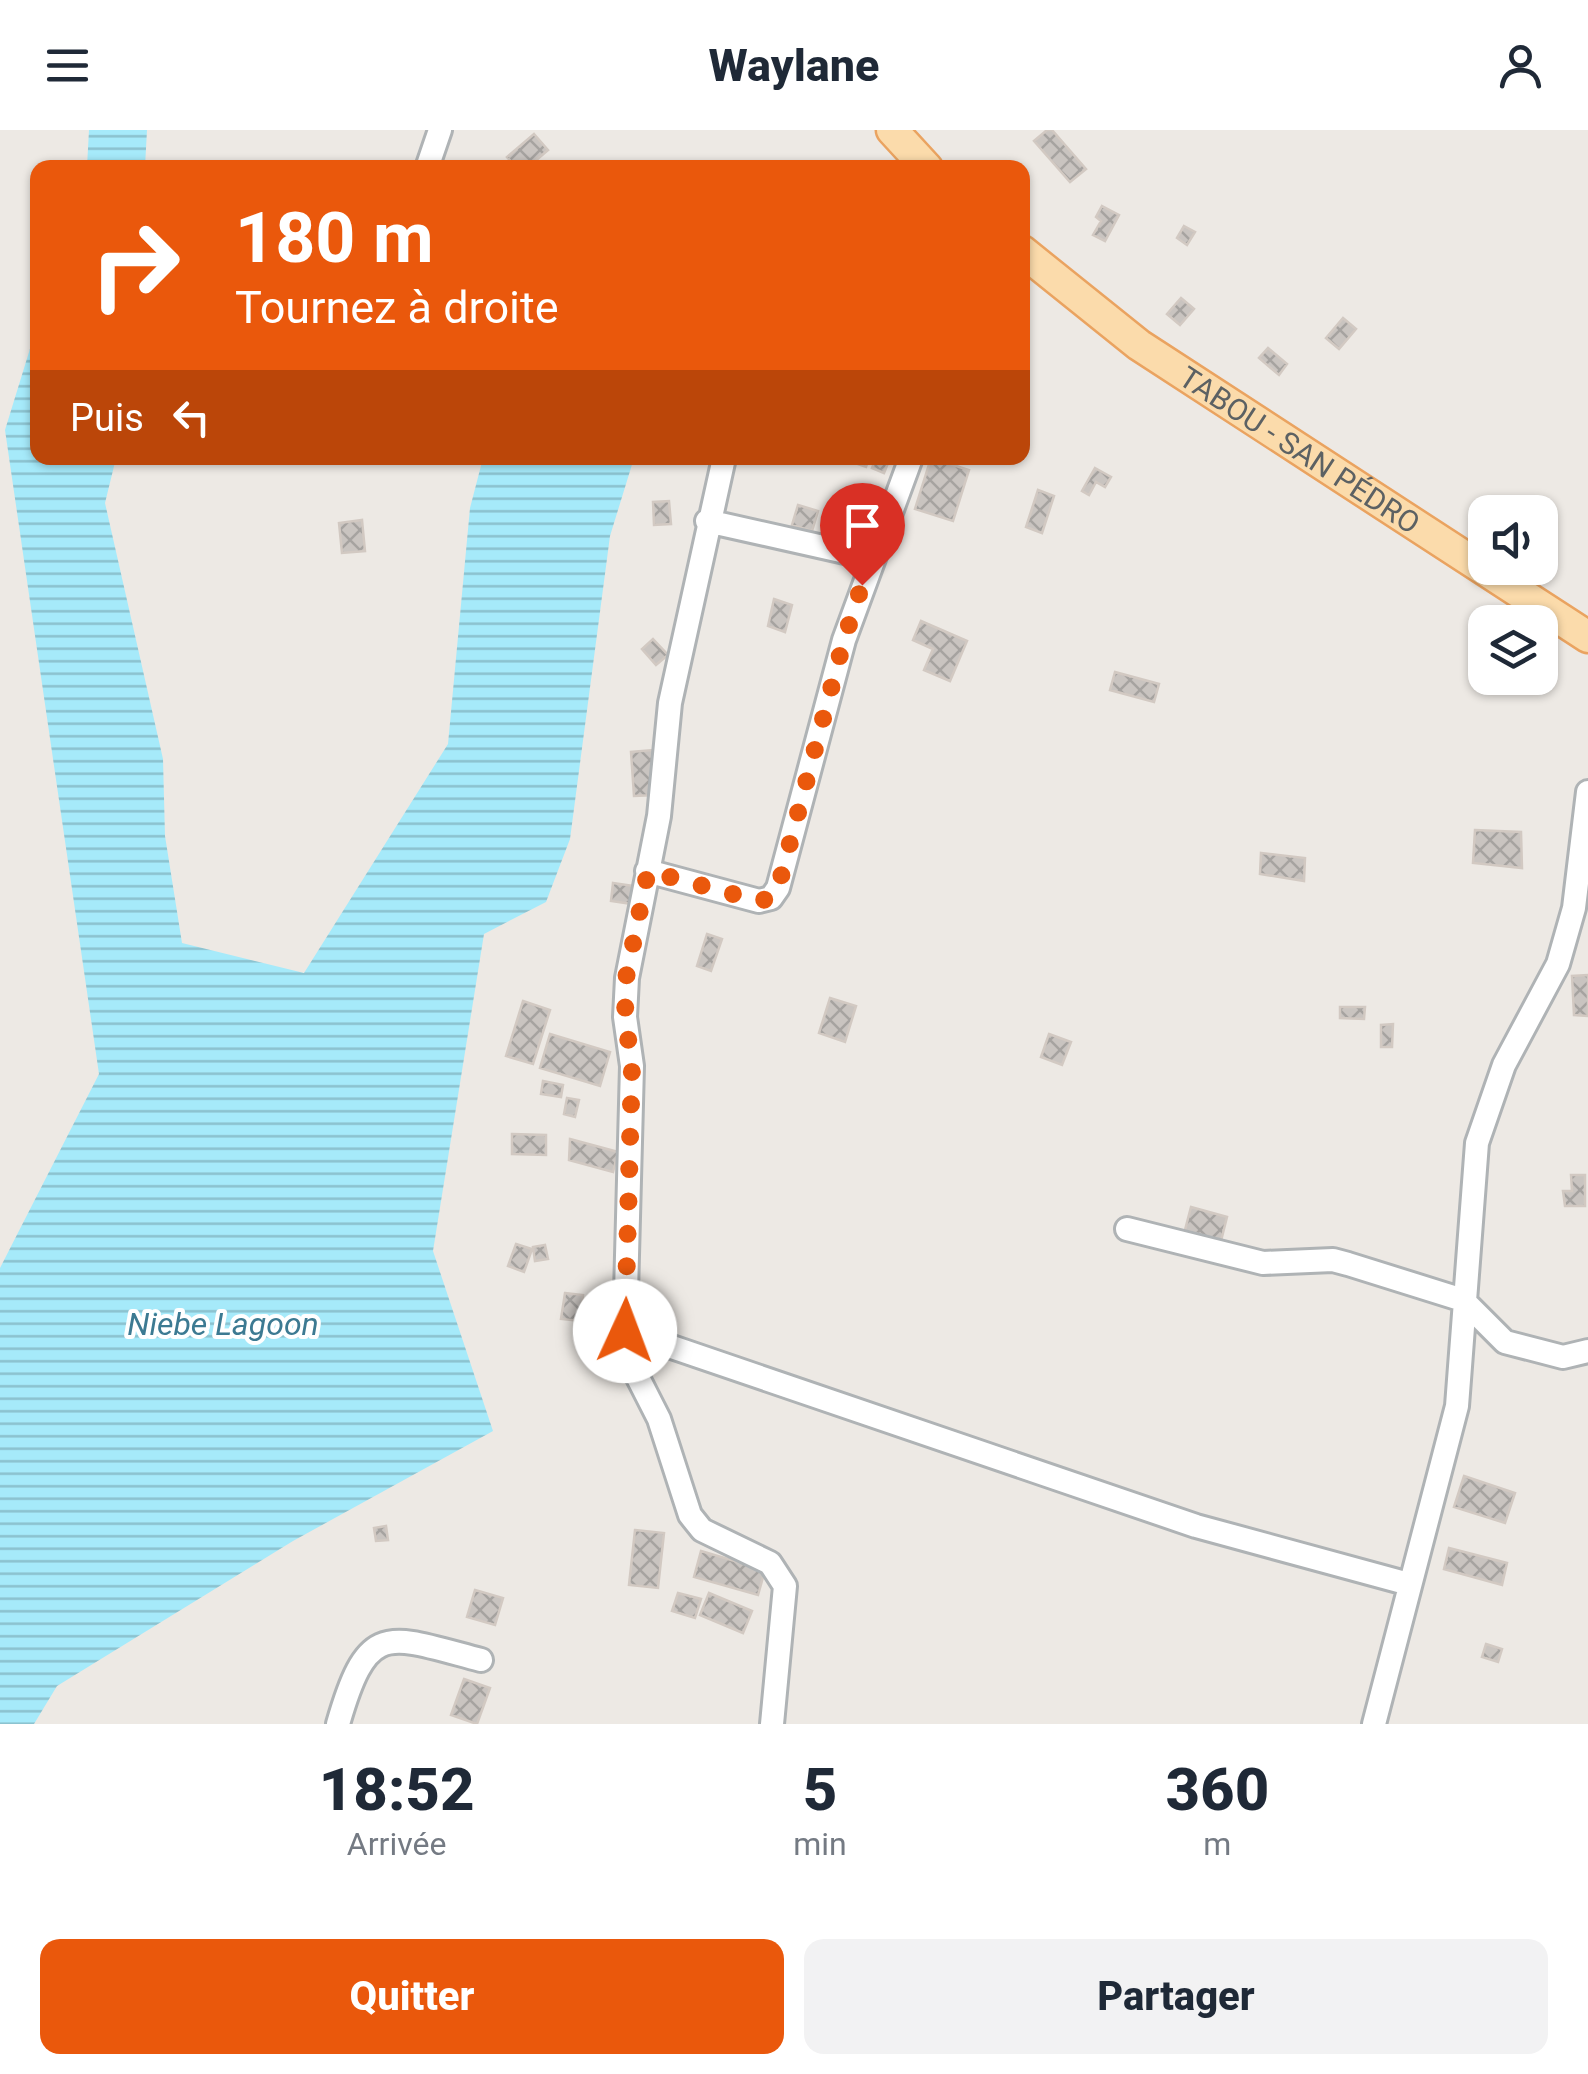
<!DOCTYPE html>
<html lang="fr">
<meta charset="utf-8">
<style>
:root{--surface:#fff;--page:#f2f2f3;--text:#1f2937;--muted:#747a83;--accent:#ea580c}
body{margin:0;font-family:Roboto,sans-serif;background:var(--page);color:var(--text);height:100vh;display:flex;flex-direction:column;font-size:38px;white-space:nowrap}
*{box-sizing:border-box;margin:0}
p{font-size:32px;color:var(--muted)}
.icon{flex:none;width:55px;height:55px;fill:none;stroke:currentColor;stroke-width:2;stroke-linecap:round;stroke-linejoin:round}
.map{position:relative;height:1594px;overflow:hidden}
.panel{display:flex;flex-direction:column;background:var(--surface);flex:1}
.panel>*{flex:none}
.banner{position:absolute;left:30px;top:30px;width:1000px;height:305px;border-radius:20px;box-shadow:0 2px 8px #0004;background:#ea580c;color:#fff;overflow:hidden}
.fabs{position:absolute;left:1468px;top:365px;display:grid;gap:20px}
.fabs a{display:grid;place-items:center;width:90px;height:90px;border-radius:20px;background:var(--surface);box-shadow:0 2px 8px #0004;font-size:50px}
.pin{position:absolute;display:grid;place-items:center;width:85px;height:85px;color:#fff;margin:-102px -42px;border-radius:50% 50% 50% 0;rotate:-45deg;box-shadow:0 0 10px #0007}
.pin .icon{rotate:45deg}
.me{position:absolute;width:110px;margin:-55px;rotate:2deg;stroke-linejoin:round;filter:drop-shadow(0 0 8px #0008)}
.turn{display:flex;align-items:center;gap:35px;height:210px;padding:0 40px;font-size:45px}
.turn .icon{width:130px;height:130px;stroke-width:2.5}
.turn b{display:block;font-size:70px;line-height:85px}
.then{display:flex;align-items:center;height:95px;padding:0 40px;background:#0003;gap:20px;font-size:38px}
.eta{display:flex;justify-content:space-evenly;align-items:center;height:170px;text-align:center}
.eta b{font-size:60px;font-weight:800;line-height:70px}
.button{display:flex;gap:20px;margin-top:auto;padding:20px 40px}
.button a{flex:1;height:115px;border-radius:20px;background:var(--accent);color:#fff;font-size:40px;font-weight:800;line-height:115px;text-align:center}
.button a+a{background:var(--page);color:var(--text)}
header{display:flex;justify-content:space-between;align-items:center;height:130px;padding:0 40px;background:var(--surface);font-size:45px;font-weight:800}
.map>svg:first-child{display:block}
.water{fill:url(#water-rules)}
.building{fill:url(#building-cross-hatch);stroke:#d2c9c2;stroke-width:2.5}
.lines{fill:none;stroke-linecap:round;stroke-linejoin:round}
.minor-casing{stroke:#afb3b5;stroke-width:28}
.major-casing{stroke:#eaa360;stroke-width:35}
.minor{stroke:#fff;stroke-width:22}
.major{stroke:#fbdbab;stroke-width:30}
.route{stroke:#ea580c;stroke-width:18;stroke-dasharray:0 32.4}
.labels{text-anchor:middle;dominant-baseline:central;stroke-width:8;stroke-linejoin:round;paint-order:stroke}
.street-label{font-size:30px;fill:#5c6163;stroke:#fff}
.water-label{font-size:32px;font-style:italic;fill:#3c7a92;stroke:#fff}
</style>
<header><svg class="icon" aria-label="menu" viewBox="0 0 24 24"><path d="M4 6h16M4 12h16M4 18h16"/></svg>Waylane<svg class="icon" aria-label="person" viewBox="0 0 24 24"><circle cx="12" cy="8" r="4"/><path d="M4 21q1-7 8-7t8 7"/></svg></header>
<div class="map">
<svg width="1588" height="1594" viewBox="0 0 1588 1594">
<defs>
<pattern id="water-rules" width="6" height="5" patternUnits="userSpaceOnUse" patternTransform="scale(2.5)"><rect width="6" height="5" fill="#a6eafa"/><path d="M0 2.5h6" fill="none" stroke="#8ac1ce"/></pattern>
<pattern id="building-cross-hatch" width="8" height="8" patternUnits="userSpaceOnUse" patternTransform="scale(2.5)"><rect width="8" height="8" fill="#c9c4c0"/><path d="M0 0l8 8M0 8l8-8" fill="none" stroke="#a6a3a0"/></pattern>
</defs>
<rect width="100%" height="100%" fill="#ede9e4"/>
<path class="water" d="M 89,0 L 147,0 L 145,37 L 87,37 Z
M 37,196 L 38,328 L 116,328 L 105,373 L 163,629 L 165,706 L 182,813 L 304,843 L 448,614 L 470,378 L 483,328 L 634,328 L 610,406 L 570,709 L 546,772 L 484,804 L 433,1121 L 493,1301 L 293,1411 L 57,1556 L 34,1594 L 0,1594 L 0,1138 L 99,944 L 5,300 Z"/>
<path class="building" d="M 1047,0 L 1052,0 L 1086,39 L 1070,52 L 1034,11 Z
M 534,4 L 548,20 L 527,38 L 517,38 L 507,27 Z
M 1102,76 L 1119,85 L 1105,111 L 1093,105 L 1101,91 L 1096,87 Z
M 1184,96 L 1195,102 L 1187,115 L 1177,108 Z
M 1181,168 L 1194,179 L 1180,195 L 1167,184 Z
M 1343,188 L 1356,199 L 1339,219 L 1326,208 Z
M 1268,218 L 1287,234 L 1279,245 L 1259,228 Z
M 841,328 L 869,328 L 866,337 Z
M 876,328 L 890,328 L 884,343 L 872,338 Z
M 931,328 L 969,340 L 953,391 L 915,379 Z
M 1095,338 L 1111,347 L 1105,357 L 1096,352 L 1089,365 L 1082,361 Z
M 1038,360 L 1054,366 L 1042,403 L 1026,397 Z
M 669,371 L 671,394 L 654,395 L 653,372 Z
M 798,375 L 818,381 L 812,401 L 792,395 Z
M 362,390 L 365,421 L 342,423 L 339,393 Z
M 774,469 L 792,475 L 785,502 L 768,496 Z
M 921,491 L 967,511 L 950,551 L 924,540 L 933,519 L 913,510 Z
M 653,509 L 668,525 L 656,535 L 642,519 Z
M 1115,542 L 1159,554 L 1154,572 L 1110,560 Z
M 653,620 L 657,665 L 634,666 L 631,622 Z
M 1475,700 L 1521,702 L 1522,738 L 1473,733 Z
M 1261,723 L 1305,728 L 1304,751 L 1260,744 Z
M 613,753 L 634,756 L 632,774 L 611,771 Z
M 707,804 L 722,809 L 711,841 L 697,836 Z
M 1588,845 L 1588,886 L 1574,885 L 1572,846 Z
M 830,868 L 856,876 L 845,912 L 819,903 Z
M 523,871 L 550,880 L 533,934 L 506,926 Z
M 1340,877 L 1365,877 L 1364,889 L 1340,888 Z
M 1393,894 L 1392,917 L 1381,917 L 1381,895 Z
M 550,904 L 610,922 L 600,956 L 540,938 Z
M 1049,904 L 1071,912 L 1062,935 L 1041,927 Z
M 543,951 L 563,955 L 561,967 L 541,964 Z
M 567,968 L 579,970 L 575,987 L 564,984 Z
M 512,1004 L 546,1005 L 546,1025 L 512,1024 Z
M 570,1009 L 618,1022 L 613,1042 L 569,1030 Z
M 1571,1045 L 1585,1045 L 1585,1076 L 1565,1076 L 1563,1061 L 1572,1061 Z
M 1191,1077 L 1227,1087 L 1221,1111 L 1185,1100 Z
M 516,1114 L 532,1119 L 524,1142 L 508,1136 Z
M 545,1115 L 548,1129 L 535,1131 L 533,1117 Z
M 565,1163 L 583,1165 L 580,1191 L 561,1189 Z
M 1464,1346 L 1515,1363 L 1505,1393 L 1454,1377 Z
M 386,1396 L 388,1410 L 376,1411 L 374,1398 Z
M 635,1400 L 664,1403 L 658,1458 L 629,1455 Z
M 1449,1418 L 1507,1433 L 1502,1455 L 1444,1439 Z
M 701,1421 L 765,1440 L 758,1465 L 694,1447 Z
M 475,1460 L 503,1468 L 495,1495 L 467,1487 Z
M 678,1463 L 701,1469 L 695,1488 L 672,1481 Z
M 709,1463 L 752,1481 L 743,1503 L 700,1485 Z
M 1486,1514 L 1502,1519 L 1498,1532 L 1482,1527 Z
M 464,1549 L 490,1558 L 477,1594 L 451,1585 Z"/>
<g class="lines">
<g class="minor-casing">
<path id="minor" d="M 427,38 L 440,0
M 724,328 L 670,573 L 659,686 L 627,848 L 625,887 L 632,936 L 625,1201 L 630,1232 L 659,1289 L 690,1385 L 702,1400 L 770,1433 L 785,1456 L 772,1594
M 707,391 L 872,428
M 647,741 L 759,771 L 771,768 L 778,758 L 844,510 L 911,328
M 1127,1099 L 1263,1133 L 1333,1130 L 1348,1134 L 1463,1170 L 1505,1212 L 1563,1227 L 1588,1221
M 625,1201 L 1196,1396 L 1409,1454
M 338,1594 C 368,1490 386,1505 481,1530
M 1374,1594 L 1457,1276 L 1477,1013 L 1504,935 L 1558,834 L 1574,778 L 1588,662"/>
</g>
<g class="major-casing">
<g id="major">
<path d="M 892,0 L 927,38"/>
<path id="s1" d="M 1022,121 L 1139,215 L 1588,507"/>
</g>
</g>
<use href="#minor" class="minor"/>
<use href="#major" class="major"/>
</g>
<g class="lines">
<path class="route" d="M 625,1201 L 632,936 L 625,887 L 626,848 L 648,741 L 759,771 L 771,768 L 778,758 L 844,510 L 862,455"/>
</g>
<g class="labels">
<g class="street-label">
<text stroke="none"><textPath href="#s1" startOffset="342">TABOU - SAN PÉDRO</textPath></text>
</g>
<g class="water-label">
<text x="223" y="1194">Niebe Lagoon</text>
</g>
</g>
</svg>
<div class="fabs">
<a><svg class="icon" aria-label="sound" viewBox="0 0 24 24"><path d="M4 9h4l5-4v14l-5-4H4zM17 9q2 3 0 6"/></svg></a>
<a><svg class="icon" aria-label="layers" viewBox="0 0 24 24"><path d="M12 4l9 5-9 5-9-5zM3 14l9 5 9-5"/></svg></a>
</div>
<div class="pin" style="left:862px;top:455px;background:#d93025"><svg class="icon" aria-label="arrive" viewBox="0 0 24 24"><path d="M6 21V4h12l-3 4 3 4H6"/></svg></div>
<svg class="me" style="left:625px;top:1201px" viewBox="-20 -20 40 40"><circle r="19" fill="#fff"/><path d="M0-13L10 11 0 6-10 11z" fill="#ea580c"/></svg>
<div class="banner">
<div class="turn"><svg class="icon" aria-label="right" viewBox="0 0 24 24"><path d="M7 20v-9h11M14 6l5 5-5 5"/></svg><div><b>180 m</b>Tournez à droite</div></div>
<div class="then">Puis<svg class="icon" aria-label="left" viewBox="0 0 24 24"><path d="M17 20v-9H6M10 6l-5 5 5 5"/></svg></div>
</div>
</div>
<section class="panel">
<div class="eta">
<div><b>18:52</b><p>Arrivée</p></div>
<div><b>5</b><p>min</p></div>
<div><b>360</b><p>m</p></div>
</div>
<div class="button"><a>Quitter</a><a>Partager</a></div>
</section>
